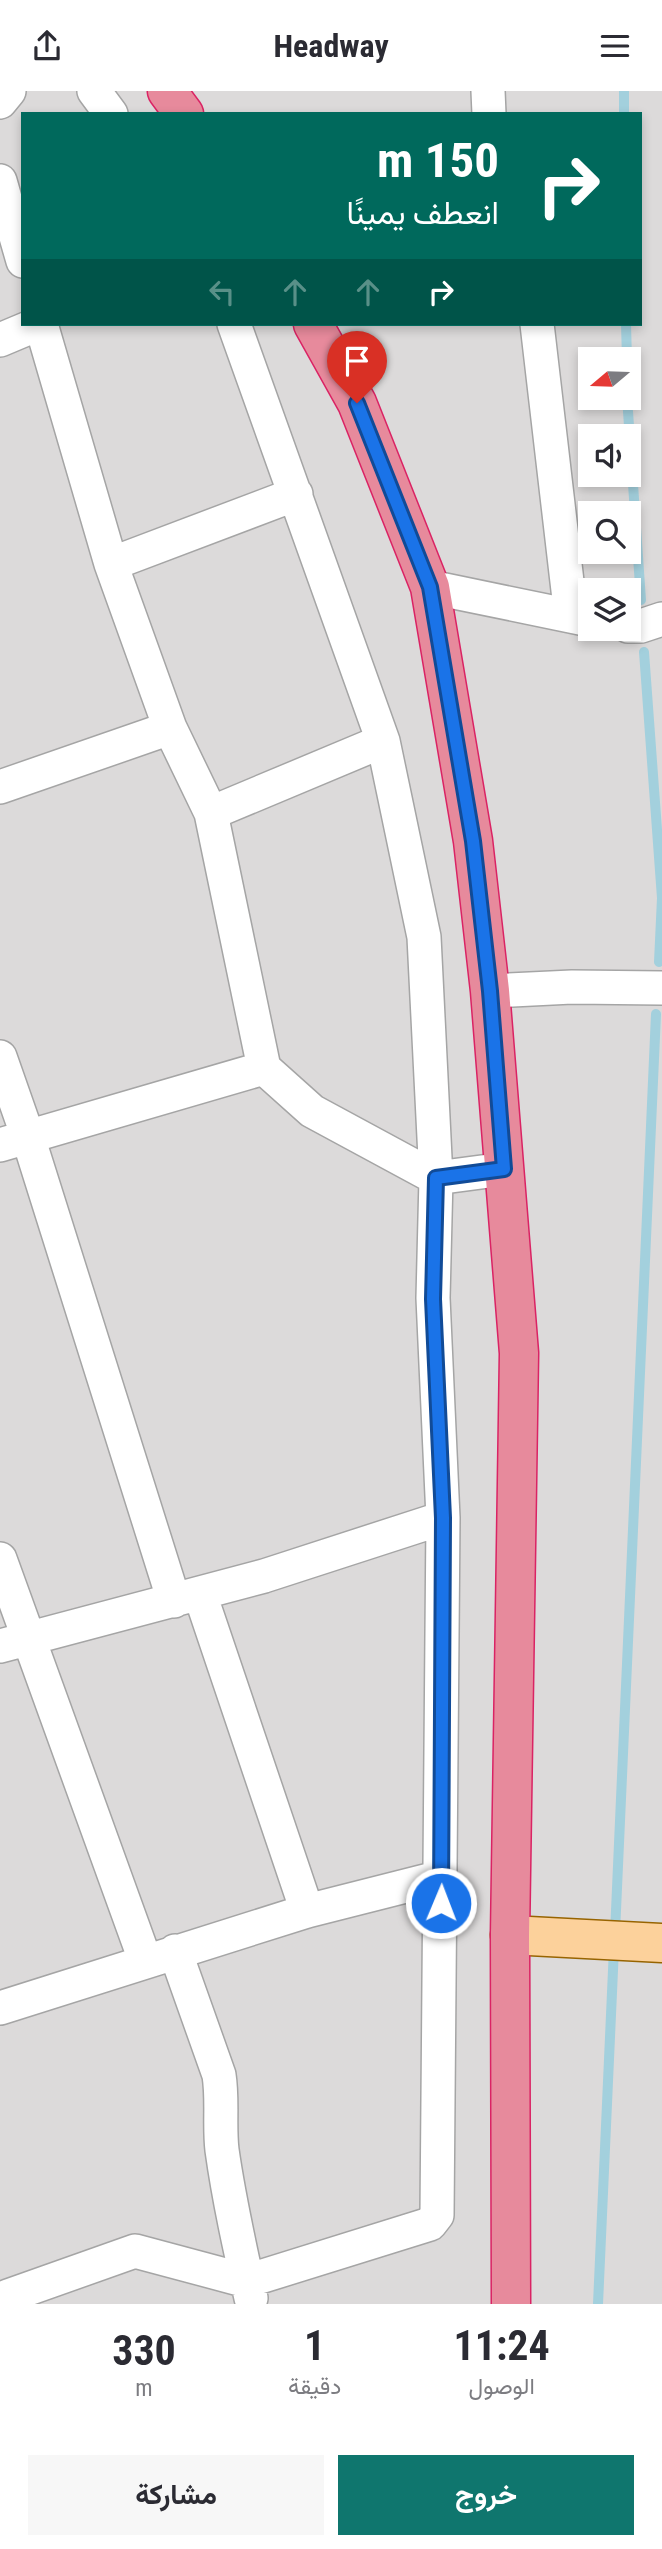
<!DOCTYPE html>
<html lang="ar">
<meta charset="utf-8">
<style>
:root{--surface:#fff;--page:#f7f7f7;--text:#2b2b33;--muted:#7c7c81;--accent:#0f766e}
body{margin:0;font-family:"Roboto Condensed",Vazirmatn,sans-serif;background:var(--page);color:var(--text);direction:rtl;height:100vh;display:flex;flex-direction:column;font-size:26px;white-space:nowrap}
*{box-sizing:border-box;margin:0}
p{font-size:23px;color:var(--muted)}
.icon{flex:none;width:38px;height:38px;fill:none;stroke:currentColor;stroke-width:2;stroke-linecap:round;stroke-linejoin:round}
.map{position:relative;height:2213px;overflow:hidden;direction:ltr}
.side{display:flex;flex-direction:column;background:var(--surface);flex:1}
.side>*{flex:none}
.top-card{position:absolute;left:21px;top:21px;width:621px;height:214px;border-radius:0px;box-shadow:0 4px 10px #0003;direction:rtl;background:#00695c;color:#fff;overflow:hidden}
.needle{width:46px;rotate:251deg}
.fabs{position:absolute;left:578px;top:256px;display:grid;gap:14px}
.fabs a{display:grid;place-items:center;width:63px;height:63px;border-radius:0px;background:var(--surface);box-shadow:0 4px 10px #0003;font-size:35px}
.pin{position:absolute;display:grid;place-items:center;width:60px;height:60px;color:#fff;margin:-72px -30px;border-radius:50% 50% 50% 0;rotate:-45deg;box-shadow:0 0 7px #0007}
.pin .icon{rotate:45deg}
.me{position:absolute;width:77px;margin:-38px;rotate:1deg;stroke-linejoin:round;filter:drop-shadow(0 0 5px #0008)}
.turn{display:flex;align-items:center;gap:24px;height:147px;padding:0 28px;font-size:32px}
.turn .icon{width:91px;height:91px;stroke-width:2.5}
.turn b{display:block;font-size:49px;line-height:60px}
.lanes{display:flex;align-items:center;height:66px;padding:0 28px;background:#0003;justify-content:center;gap:35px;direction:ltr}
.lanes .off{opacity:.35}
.eta{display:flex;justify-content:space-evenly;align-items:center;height:119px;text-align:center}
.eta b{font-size:42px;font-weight:700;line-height:49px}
.action{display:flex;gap:14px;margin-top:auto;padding:14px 28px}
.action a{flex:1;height:80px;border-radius:0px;background:var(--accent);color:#fff;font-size:28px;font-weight:700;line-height:80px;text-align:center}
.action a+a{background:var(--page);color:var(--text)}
header{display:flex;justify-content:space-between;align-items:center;height:91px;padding:0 28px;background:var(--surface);font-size:32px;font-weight:700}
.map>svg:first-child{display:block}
.residential{fill:#dcdada;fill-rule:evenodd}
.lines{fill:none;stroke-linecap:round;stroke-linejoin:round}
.stream{stroke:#a3d0dd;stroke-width:10}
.street-casing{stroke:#a5a5a5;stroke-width:36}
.primary-casing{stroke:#976400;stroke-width:41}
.highway-casing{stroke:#da2364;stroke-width:41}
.street{stroke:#fff;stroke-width:33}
.primary{stroke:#fcd19b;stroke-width:38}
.highway{stroke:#e78a9c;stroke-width:38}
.route-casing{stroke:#114b97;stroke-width:18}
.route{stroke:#1a73e8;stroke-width:12}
</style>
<header><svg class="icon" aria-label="menu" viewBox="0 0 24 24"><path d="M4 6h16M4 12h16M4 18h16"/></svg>Headway<svg class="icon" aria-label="share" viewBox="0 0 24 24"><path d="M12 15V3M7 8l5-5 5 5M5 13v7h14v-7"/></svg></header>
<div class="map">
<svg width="662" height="2213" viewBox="0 0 662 2213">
<rect width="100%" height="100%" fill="#efebe3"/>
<path class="residential" d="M 0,0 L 662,0 L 662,2213 L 0,2213 ZM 23,23 L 640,23 L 640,233 L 23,233 ZM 590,268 L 628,268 L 628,306 L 590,306 ZM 590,345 L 628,345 L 628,383 L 590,383 ZM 590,422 L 628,422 L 628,460 L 590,460 ZM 590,499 L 628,499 L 628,537 L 590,537 Z"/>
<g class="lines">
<path class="stream" d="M 624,0 L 624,23
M 626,233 L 627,268
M 627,306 L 641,509
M 644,561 L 662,807 L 659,871
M 615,1842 L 656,923
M 598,2213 L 614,1857"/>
<g class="street-casing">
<path id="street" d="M 94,0 L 111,23
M 488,0 L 489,23
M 0,11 L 9,0
M 0,90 L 23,170
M 41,233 L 111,473 L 170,637 L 211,722 L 264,977
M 537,233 L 571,525
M 0,249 L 38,233
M 111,473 L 296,403
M 430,496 L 590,529
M 628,535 L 641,535 L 662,528
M 0,696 L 170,637
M 211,722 L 383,650
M 490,900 L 572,896 L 662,897
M 0,966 L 28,1046 L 174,1510
M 0,1054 L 264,977 L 312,1020 L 436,1087 L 504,1078
M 0,1468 L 145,1869
M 200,1503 L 307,1820
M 0,1555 L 264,1485 L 443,1427
M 175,1860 L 219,1984 C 223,2009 219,2034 222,2059 C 229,2109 240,2158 251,2207
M 0,1917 L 307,1820 L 441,1786
M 8,2205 L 135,2160 L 247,2190 L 430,2133 L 437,2124 L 443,1427 L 433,1207 L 436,1087 L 424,846 L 383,650 L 234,233"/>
</g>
<g class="primary-casing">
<path id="primary" d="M 510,1844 L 662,1852"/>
</g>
<g class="highway-casing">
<path id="highway" d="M 167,0 L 184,23
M 313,233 L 357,312 L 430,496 L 473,750 L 490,900 L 519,1262 L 510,1844 L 511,2213"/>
</g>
<use href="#street" class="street"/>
<use href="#primary" class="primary"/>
<use href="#highway" class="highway"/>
</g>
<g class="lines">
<g class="route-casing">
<path id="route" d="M 357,312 L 430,496 L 473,750 L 490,900 L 504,1078 L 436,1087 L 433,1208 L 443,1427 L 441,1812"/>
</g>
<use href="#route" class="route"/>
</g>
</svg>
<div class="fabs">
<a><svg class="needle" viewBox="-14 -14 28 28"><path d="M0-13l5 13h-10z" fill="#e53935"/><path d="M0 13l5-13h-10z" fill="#7c7c81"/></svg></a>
<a><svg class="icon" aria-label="sound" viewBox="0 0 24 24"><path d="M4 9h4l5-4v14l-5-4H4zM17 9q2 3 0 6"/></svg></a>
<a><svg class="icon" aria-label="search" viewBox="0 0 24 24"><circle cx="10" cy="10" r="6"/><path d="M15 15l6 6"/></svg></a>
<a><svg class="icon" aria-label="layers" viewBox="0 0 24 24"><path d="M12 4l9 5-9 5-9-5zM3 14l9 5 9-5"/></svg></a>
</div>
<div class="pin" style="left:357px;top:312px;background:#d93025"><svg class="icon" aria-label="arrive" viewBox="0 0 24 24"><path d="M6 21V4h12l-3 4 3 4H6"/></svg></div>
<svg class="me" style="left:441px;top:1812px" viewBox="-20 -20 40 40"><circle r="17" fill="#1a73e8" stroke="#fff" stroke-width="3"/><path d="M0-11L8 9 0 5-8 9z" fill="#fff"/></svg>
<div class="top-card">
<div class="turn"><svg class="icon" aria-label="right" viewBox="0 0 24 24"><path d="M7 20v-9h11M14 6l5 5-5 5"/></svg><div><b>150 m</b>انعطف يمينًا</div></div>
<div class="lanes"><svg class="icon off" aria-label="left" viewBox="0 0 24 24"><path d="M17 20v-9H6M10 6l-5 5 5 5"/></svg><svg class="icon off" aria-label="ahead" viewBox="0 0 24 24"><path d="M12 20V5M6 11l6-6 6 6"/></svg><svg class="icon off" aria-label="ahead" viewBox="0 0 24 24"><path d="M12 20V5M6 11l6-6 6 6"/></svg><svg class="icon" aria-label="right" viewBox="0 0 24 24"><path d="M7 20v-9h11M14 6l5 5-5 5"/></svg></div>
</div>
</div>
<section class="side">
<div class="eta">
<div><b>11:24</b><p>الوصول</p></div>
<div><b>1</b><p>دقيقة</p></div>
<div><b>330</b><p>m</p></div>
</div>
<div class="action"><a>خروج</a><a>مشاركة</a></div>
</section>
